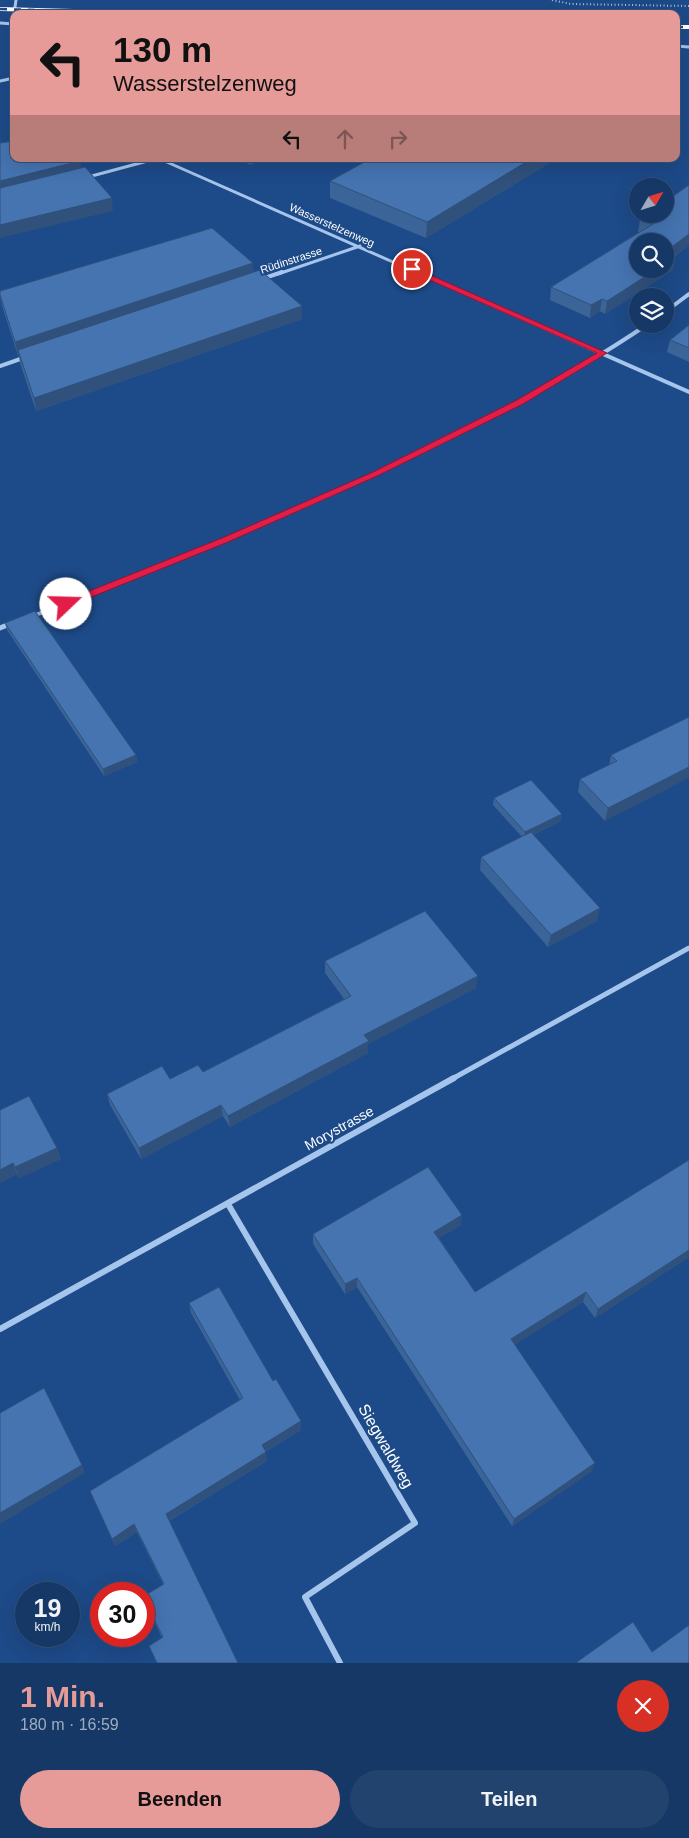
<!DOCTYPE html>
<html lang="de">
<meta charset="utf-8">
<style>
:root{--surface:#163866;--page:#23436f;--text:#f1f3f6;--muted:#9eacbf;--line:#35527a;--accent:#e69b98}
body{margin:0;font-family:Helvetica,sans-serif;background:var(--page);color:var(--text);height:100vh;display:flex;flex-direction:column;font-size:19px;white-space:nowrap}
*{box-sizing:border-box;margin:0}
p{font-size:16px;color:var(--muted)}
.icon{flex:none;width:28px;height:28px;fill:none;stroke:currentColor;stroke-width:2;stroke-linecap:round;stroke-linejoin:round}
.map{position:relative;height:1663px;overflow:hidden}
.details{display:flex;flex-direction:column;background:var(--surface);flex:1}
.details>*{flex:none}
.banner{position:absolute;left:10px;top:10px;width:670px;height:152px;border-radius:10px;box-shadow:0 5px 20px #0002,0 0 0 1px var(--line);background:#e69b98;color:#111;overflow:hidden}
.needle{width:32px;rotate:51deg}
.fabs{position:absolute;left:629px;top:178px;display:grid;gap:10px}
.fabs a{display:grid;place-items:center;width:45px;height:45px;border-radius:50%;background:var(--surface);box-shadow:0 5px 20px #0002,0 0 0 1px var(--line);font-size:25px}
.speed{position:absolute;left:15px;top:1582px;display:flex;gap:10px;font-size:25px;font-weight:700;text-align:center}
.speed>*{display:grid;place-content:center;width:65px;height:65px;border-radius:50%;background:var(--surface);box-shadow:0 5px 20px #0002,0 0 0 1px var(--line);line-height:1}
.speed small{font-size:12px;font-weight:400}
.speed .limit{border:8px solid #d22;background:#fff;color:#111}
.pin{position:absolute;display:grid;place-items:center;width:42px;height:42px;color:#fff;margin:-21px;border:2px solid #fff;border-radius:50%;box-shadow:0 1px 5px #0007}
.me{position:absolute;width:55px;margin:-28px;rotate:69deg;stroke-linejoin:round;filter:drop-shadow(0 0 4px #0008)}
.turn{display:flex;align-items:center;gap:18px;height:105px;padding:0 20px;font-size:22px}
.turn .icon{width:65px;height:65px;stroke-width:2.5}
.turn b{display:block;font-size:35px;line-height:42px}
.lanes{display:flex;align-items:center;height:48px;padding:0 20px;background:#0003;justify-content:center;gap:25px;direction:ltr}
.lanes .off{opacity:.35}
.round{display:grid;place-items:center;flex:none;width:52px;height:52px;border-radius:26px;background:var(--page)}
.headline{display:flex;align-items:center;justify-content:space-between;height:85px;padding:0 20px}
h1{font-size:30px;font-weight:800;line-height:38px;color:var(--accent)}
.button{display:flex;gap:10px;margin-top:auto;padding:10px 20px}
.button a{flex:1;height:58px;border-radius:30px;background:var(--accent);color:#111;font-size:20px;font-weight:800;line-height:58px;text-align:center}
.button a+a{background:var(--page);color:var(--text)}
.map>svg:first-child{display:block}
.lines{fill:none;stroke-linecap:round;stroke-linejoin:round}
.path{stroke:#a6c5ec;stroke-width:2;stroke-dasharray:1 2.5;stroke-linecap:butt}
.street-far3{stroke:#a6c5ec;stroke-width:3}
.street-far2{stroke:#a6c5ec;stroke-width:4}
.street-far1{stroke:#a6c5ec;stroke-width:5}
.street{stroke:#a6c5ec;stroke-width:6}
.rail-casing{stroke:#fff;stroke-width:4}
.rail{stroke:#1d4a88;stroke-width:2.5;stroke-dasharray:7;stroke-linecap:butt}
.wall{fill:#3b6498}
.shaded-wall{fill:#30517c}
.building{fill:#4574b1;stroke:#30517c}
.route{fill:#e11d48;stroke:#92132f}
.labels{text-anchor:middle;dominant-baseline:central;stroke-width:4.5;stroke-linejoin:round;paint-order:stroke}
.far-street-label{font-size:11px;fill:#fff;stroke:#1d4a88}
.street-label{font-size:14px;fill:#fff;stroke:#1d4a88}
.near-street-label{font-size:16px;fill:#fff;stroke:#1d4a88}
</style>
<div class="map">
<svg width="689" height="1663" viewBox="0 0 689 1663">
<rect width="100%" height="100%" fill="#1d4a88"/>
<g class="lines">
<path class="path" d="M 552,0 L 571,4 L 689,6"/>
<path class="street-far3" d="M 14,14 L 16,0
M 14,21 L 14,41
M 0,23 L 14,24
M 676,46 L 689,47
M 0,81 L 14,78
M 160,159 L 420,274
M 88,177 L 155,159
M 278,274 L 360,246"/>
<path class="street-far2" d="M 417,272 L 689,392
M 262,279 L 282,272
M 665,312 L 689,294
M 0,366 L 26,357
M 33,616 C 152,571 271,523 386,469 C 477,426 565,380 648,324
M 7,625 L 11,624"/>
<path class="street-far1" d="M 0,628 L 10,624
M 452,1079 L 689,948"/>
<path class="street" d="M 228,1204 L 415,1523 L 305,1597 L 340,1663
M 0,1329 L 454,1078"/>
<g class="rail-casing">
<path id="rail" d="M 0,9 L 182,14
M 676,27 L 689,27"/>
</g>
<use href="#rail" class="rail"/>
</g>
<path class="wall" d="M 237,159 L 262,159 L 251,165 Z
M 370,159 L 556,159 L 426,238 L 330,198 L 330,181 Z
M 689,185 L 689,245 L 674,257 L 675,257 L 673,270 L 605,314 L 600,311 L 590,318 L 550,300 L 551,287 L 639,232 L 638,232 L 640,219 Z
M 254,272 L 302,319 L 36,411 L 20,363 L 19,356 L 18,356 L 2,306 L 0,297 L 0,291 Z
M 689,325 L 689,362 L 667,352 L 670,340 Z
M 5,623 L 136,755 L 137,762 L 104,776 L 7,630 Z
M 689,717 L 605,821 L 578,792 L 580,779 L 609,765 L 611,755 Z
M 494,798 L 561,821 L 533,835 L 597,921 L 548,947 L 480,870 L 481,857 L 522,837 L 493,805 Z
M 325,961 L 476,988 L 368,1044 L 368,1053 L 230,1127 L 223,1116 L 141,1159 L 110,1105 L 107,1094 L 170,1079 L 203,1072 L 344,999 L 325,973 Z
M 0,1110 L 57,1148 L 61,1159 L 19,1178 L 17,1174 L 0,1183 Z
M 689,1160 L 689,1257 L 595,1318 L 583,1302 L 514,1345 L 592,1471 L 512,1526 L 357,1287 L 345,1294 L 313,1244 L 313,1234 L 461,1225 L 439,1238 L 475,1292 Z
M 189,1303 L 301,1430 L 265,1452 L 267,1461 L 169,1521 L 162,1638 L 144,1600 L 163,1584 L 137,1532 L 115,1546 L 90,1491 L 240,1400 L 191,1313 Z"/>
<path class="shaded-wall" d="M 251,159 L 262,159 L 251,165 Z
M 531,159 L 556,159 L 426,238 L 427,222 Z
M 80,161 L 82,174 L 0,194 L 0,181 Z
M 112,198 L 113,211 L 0,238 L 0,225 Z
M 689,234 L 689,245 L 665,263 L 665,252 Z
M 675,257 L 673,270 L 605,314 L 607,301 L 657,269 L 665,269 L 665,264 Z
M 253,263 L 254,277 L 18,350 L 19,356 L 18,356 L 15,342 Z
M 602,299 L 600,311 L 590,318 L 591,305 Z
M 302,306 L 302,319 L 36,411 L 34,398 Z
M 136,755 L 137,762 L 104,776 L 103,769 Z
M 689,767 L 689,778 L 605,821 L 608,808 Z
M 562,814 L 561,821 L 524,839 L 525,832 Z
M 600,908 L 597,921 L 548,947 L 551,935 Z
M 478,976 L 476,988 L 368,1044 L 368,1053 L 230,1127 L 228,1116 L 364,1035 Z
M 221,1105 L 223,1116 L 141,1159 L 139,1148 Z
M 57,1148 L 61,1159 L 19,1178 L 15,1167 Z
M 13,1163 L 17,1174 L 0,1183 L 0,1170 Z
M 462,1215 L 461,1225 L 433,1242 L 434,1232 Z
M 689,1250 L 689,1257 L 595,1318 L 598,1309 Z
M 357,1278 L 357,1287 L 345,1294 L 345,1284 Z
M 586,1292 L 583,1302 L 508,1349 L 511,1339 Z
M 301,1421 L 301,1430 L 263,1453 L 262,1445 Z
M 266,1452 L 267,1461 L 168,1521 L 166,1514 Z
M 595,1463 L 592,1471 L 512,1526 L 514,1519 Z
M 82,1465 L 85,1473 L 0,1524 L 0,1513 Z
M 134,1524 L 137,1532 L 115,1546 L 112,1539 Z"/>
<path class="building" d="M 14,141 L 14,159 L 78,159 L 80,161 L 0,181 L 0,143 Z
M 370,159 L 531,159 L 427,222 L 330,181 Z
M 85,167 L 112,198 L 0,225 L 0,188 Z
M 689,185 L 689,234 L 665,252 L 665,241 L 638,241 L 638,269 L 657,269 L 607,301 L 602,299 L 591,305 L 551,287 L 653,224 L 640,219 L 648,214 L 665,214 L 665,202 Z
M 212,228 L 253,263 L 15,342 L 0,295 L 0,291 Z
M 665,253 L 675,257 L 665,264 Z
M 260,270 L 302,306 L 34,398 L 18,350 Z
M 689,325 L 689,348 L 670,340 Z
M 35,611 L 136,755 L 103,769 L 5,623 Z
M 689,717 L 689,767 L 608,808 L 580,779 L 617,761 L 611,755 Z
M 531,780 L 562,814 L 525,832 L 494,798 Z
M 531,832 L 600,908 L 551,935 L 481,857 Z
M 425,911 L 478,976 L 364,1035 L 369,1041 L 228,1116 L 221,1105 L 139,1148 L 107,1094 L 162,1066 L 170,1079 L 198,1065 L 203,1072 L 351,996 L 325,961 Z
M 29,1096 L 57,1148 L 15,1167 L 13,1163 L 0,1170 L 0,1110 Z
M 689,1160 L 689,1250 L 598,1309 L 586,1292 L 511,1339 L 595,1463 L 514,1519 L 357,1278 L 345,1284 L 313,1234 L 428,1167 L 462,1215 L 434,1232 L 475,1292 Z
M 219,1287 L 273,1381 L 276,1379 L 301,1421 L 262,1445 L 266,1452 L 166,1514 L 238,1663 L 157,1663 L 149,1646 L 163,1637 L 144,1599 L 144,1596 L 164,1584 L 134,1524 L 112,1539 L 90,1491 L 243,1398 L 189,1303 Z
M 44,1388 L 82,1465 L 0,1513 L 0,1413 Z
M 633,1622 L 652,1652 L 689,1625 L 689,1663 L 577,1663 L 577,1662 Z"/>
<path class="route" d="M 412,267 L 607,353 L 523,404 L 377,476 L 228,542 L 69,606 L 62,606 L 62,602 L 222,538 L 371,473 L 517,400 L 597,353 L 409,271 L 408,269 Z"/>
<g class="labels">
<g class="far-street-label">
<text transform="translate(332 225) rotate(24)">Wasserstelzenweg</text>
<text transform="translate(291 260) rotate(-18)">Rüdinstrasse</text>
</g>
<g class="street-label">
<text transform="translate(339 1128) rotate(-29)">Morystrasse</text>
</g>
<g class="near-street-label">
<text transform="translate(386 1446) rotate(60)">Siegwaldweg</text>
</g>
</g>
</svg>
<div class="fabs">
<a><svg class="needle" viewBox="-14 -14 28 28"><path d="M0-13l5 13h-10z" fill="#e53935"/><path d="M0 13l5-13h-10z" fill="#9eacbf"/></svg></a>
<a><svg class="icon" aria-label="search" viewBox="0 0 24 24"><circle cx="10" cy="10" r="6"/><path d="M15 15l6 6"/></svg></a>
<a><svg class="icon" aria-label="layers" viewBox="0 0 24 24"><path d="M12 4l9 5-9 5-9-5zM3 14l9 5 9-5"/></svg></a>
</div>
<div class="speed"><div>19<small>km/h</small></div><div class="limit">30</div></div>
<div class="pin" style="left:412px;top:269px;background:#d93025"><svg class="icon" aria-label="arrive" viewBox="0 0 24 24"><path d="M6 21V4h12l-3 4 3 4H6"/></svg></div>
<svg class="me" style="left:66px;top:604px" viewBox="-20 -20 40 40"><circle r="19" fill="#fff"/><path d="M0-13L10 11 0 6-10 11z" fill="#e11d48"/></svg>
<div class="banner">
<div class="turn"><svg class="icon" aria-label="left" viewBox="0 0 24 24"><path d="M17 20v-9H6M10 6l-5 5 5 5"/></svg><div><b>130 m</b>Wasserstelzenweg</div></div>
<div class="lanes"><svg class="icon" aria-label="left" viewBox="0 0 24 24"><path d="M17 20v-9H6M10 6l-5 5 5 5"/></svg><svg class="icon off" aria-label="ahead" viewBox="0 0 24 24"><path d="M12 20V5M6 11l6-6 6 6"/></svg><svg class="icon off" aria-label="right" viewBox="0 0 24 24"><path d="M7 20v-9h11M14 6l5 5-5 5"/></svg></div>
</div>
</div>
<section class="details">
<div class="headline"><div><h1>1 Min.</h1><p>180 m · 16:59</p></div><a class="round" style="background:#d93025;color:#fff"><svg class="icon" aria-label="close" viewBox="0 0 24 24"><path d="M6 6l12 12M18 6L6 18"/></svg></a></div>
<div class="button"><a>Beenden</a><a>Teilen</a></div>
</section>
